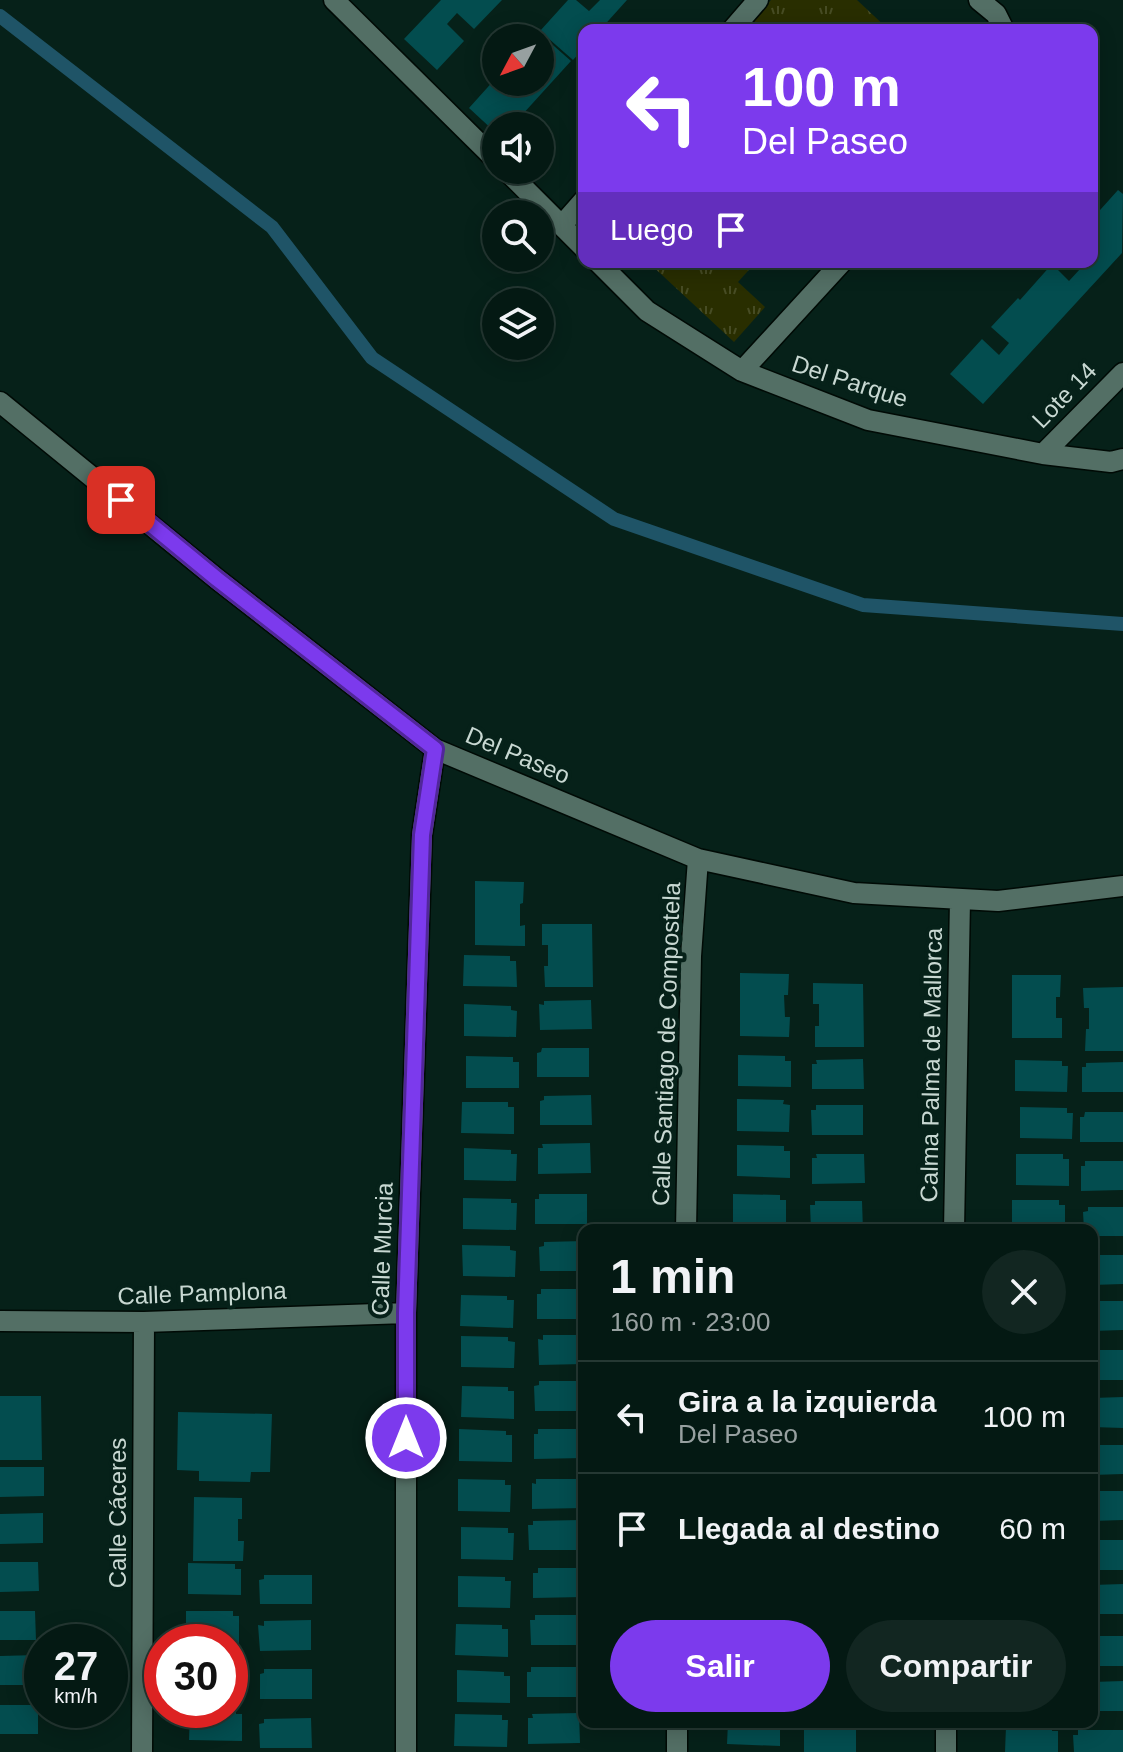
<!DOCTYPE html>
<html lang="es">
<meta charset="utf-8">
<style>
:root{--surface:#041913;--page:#122621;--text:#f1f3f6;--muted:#97a0a0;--line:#253833;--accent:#7c3aed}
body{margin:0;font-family:Helvetica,sans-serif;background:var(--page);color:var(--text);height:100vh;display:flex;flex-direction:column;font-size:30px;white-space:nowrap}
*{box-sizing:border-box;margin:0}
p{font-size:26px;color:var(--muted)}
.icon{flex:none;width:44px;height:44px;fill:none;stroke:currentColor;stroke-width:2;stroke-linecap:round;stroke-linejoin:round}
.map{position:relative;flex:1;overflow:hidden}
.side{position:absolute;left:578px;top:1224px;width:520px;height:504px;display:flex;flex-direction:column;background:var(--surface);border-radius:16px;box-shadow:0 4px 20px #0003,0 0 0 2px var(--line)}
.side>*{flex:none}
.guide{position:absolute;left:578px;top:24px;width:520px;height:244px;border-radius:16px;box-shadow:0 4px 20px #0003,0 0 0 2px var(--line);background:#7c3aed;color:#fff;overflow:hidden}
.needle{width:52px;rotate:229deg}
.tools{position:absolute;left:482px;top:24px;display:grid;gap:16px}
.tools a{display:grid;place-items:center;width:72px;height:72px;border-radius:50%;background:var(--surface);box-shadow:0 4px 20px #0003,0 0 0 2px var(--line);font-size:40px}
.speed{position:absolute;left:24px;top:1624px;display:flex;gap:16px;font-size:40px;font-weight:700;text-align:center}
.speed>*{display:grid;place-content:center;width:104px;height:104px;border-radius:50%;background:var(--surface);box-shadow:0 4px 20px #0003,0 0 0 2px var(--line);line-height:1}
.speed small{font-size:20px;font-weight:400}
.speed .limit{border:12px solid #d22;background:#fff;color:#111}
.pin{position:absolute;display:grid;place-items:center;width:68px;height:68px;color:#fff;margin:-34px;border-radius:16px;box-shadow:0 4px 12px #0006}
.me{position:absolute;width:88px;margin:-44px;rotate:0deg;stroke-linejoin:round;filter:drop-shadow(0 0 6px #0008)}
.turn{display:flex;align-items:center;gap:28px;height:168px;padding:0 32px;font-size:36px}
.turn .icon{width:104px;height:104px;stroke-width:2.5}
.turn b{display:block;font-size:56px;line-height:68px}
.then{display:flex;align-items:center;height:76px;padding:0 32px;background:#0003;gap:16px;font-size:30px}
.round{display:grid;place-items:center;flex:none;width:84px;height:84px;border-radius:42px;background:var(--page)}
.head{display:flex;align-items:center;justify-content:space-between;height:136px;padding:0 32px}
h1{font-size:48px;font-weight:700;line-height:60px}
.button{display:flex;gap:16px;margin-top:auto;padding:16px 32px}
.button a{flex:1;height:92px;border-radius:48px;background:var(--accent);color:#fff;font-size:32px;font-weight:700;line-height:92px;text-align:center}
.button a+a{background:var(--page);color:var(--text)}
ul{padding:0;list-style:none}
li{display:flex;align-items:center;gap:24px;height:112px;padding:0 32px;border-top:2px solid var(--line)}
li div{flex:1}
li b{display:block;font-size:30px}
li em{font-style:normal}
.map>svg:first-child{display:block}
.park{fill:url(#park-tufts)}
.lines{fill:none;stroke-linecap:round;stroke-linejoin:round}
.stream{stroke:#1f5467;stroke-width:14}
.building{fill:#034d4f}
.minor-casing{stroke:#000a05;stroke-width:23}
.minor{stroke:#536f65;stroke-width:20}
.route-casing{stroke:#51269a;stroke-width:20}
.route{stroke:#7c3aed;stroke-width:14}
.labels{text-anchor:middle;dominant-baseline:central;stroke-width:8;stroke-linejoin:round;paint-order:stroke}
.street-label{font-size:24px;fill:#c8d8d2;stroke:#062119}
</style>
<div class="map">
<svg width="1123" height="1752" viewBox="0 0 1123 1752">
<defs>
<pattern id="park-tufts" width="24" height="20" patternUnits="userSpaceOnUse" patternTransform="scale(2)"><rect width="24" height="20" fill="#292e00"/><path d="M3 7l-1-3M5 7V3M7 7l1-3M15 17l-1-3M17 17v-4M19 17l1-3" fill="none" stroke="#474c24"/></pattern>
</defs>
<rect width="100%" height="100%" fill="#062119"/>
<path class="park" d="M 771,0 L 857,0 L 889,30 L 759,30 L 751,22 Z
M 648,262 L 756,262 L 738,282 L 765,307 L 734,342 Z"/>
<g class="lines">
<path class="stream" d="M 0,16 L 272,227 L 372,358 L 614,519 L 863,605 L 1123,624"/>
</g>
<path class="building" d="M 441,0 L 502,0 L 474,29 L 457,13 L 447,24 L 464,41 L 437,70 L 404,39 Z
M 568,0 L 576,0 L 589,11 L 600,0 L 627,0 L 600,30 L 584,30 L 584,48 L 573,60 L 540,31 Z
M 537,31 L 571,61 L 512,126 L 496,126 L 496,133 L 469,108 L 496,78 L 496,82 L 512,82 L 518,89 L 524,82 L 540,82 L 540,38 L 531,38 Z
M 1118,190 L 1123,194 L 1122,253 L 983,404 L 950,374 L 982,339 L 999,355 L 1009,343 L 991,327 L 1018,298 L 1020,300 L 1052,264 L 1069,281 L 1080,269 L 1072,262 L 1092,262 L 1092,219 Z
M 475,881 L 524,882 L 523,903 L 520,904 L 520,926 L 525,925 L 525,946 L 475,945 Z
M 542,924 L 592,924 L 593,987 L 545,987 L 544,966 L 548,966 L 548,945 L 542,945 Z
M 464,955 L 510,956 L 510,961 L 516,961 L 517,987 L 463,986 Z
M 740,973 L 789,974 L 788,995 L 784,995 L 785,1017 L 790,1017 L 789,1037 L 740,1036 Z
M 1012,975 L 1061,975 L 1060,997 L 1056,997 L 1056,1018 L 1062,1018 L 1062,1038 L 1012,1038 Z
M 813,983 L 863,984 L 864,1047 L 815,1047 L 815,1026 L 819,1026 L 819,1004 L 813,1004 Z
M 1123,987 L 1123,1051 L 1085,1051 L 1086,1029 L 1089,1029 L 1089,1008 L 1084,1008 L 1083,988 Z
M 591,1000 L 592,1029 L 540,1030 L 539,1004 L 544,1005 L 544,1001 Z
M 464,1004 L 511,1006 L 511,1010 L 517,1011 L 516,1037 L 464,1036 Z
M 542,1048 L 589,1048 L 589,1077 L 537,1077 L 537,1053 L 541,1052 Z
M 738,1055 L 785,1056 L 785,1061 L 791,1061 L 791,1087 L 738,1086 Z
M 466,1056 L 513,1057 L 513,1062 L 519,1062 L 519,1088 L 466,1088 Z
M 863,1059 L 864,1089 L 812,1089 L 812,1064 L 817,1064 L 816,1060 Z
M 1015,1060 L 1062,1061 L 1062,1066 L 1068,1066 L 1067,1092 L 1015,1091 Z
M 1123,1062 L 1123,1092 L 1082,1092 L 1082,1067 L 1086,1067 L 1086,1063 Z
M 591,1095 L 592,1125 L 540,1125 L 540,1101 L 544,1100 L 544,1096 Z
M 737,1099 L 784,1100 L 783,1104 L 790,1105 L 789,1132 L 737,1131 Z
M 462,1102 L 508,1102 L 508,1107 L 514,1107 L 514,1134 L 461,1133 Z
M 816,1105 L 863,1105 L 863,1135 L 812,1135 L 811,1110 L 816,1110 Z
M 1020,1107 L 1067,1108 L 1067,1113 L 1073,1113 L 1072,1139 L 1020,1138 Z
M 1085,1112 L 1123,1112 L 1123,1142 L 1080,1142 L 1080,1117 L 1084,1117 Z
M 590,1143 L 591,1173 L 538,1174 L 538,1148 L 543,1148 L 542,1144 Z
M 737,1145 L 784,1146 L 784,1151 L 790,1151 L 790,1178 L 737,1176 Z
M 464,1148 L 511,1150 L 511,1154 L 517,1154 L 516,1181 L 464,1180 Z
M 816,1154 L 864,1154 L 865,1183 L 812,1184 L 812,1158 L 817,1158 Z
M 1016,1154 L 1063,1154 L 1063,1159 L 1069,1159 L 1069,1186 L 1016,1185 Z
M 1085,1161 L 1123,1161 L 1123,1190 L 1081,1191 L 1081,1166 L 1085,1166 Z
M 539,1194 L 587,1194 L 587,1224 L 535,1224 L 535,1199 L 539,1199 Z
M 733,1194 L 780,1195 L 780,1200 L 786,1200 L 786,1226 L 733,1226 Z
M 463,1198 L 511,1199 L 511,1203 L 517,1203 L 516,1230 L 463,1229 Z
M 1012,1200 L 1059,1200 L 1059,1205 L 1065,1205 L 1065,1230 L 1012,1230 Z
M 815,1201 L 862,1201 L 863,1230 L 811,1230 L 810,1205 L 815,1205 Z
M 1088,1207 L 1123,1207 L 1123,1236 L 1092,1236 L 1092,1230 L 1084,1230 L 1083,1212 L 1088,1211 Z
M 584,1241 L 584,1271 L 540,1271 L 539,1247 L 544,1246 L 544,1242 Z
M 462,1245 L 510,1246 L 510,1250 L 516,1251 L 515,1277 L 463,1276 Z
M 1092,1255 L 1123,1255 L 1123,1284 L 1092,1285 Z
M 541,1289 L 584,1289 L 584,1319 L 537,1319 L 537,1294 L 541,1294 Z
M 461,1295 L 507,1296 L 507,1300 L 514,1300 L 513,1328 L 460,1326 Z
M 1092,1301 L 1123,1301 L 1123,1330 L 1092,1331 Z
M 543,1335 L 584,1335 L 584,1364 L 539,1365 L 538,1339 L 543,1340 Z
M 461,1336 L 508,1337 L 508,1341 L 515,1342 L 514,1368 L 461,1367 Z
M 1092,1350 L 1123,1350 L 1123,1380 L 1092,1380 Z
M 539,1381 L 584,1381 L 584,1411 L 535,1411 L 534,1386 L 539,1385 Z
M 462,1386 L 508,1387 L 508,1391 L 514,1391 L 514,1419 L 461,1417 Z
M 0,1396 L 41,1396 L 42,1460 L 0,1460 Z
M 1123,1397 L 1123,1428 L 1092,1427 L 1092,1398 Z
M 178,1412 L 272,1414 L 270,1472 L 251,1472 L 250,1482 L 199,1481 L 199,1471 L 177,1470 Z
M 459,1429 L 506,1431 L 506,1435 L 512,1435 L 512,1462 L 459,1461 Z
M 538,1429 L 584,1429 L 584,1458 L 534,1459 L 534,1434 L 538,1434 Z
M 1092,1445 L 1123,1445 L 1123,1474 L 1092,1475 Z
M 0,1467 L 44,1467 L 44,1496 L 0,1497 Z
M 458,1479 L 505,1480 L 505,1485 L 511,1485 L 510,1512 L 458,1511 Z
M 536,1479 L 583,1479 L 584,1508 L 532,1509 L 532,1483 L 536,1484 Z
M 1092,1491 L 1123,1491 L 1123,1520 L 1092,1521 Z
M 194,1497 L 242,1498 L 242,1519 L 238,1519 L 238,1541 L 244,1541 L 243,1561 L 193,1561 Z
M 43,1513 L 43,1543 L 0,1544 L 0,1514 Z
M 580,1520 L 580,1550 L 529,1550 L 528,1525 L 533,1525 L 533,1521 Z
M 461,1527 L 508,1528 L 508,1533 L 514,1533 L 513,1560 L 461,1559 Z
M 1092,1540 L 1123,1540 L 1123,1570 L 1092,1570 Z
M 0,1562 L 38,1562 L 39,1591 L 0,1592 Z
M 188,1563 L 235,1564 L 235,1569 L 241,1569 L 241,1595 L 188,1594 Z
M 538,1568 L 584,1568 L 584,1597 L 533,1598 L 533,1573 L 538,1573 Z
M 264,1575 L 312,1575 L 312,1604 L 260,1604 L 259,1580 L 264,1579 Z
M 458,1576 L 505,1577 L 505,1581 L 511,1581 L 510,1608 L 458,1607 Z
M 1123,1584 L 1123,1614 L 1092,1614 L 1092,1585 Z
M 0,1611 L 35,1611 L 36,1640 L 0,1640 Z
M 186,1611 L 233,1611 L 233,1616 L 239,1616 L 239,1643 L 186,1642 Z
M 535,1615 L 582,1615 L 583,1645 L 531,1645 L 530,1620 L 535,1620 Z
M 311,1620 L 311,1650 L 260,1651 L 258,1625 L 264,1626 L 264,1621 Z
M 456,1624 L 502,1625 L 502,1629 L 508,1629 L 508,1657 L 455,1655 Z
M 1092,1636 L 1123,1636 L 1123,1666 L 1092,1666 Z
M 37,1655 L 38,1685 L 0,1685 L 0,1656 Z
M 230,1655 L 236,1655 L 236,1660 L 242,1660 L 241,1687 L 230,1686 Z
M 531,1667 L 579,1667 L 579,1697 L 527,1697 L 527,1672 L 531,1672 Z
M 264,1669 L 312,1669 L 312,1699 L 260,1699 L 260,1674 L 264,1673 Z
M 457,1670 L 504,1672 L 504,1676 L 510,1676 L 510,1703 L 457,1702 Z
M 1123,1681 L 1123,1711 L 1092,1711 L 1092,1682 Z
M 0,1705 L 38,1705 L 38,1734 L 0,1734 Z
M 190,1710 L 236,1710 L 236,1714 L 242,1714 L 242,1741 L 189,1740 Z
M 579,1713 L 580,1743 L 528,1744 L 528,1718 L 533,1718 L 532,1714 Z
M 455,1714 L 502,1715 L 502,1720 L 508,1720 L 507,1747 L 454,1746 Z
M 311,1718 L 312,1748 L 260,1748 L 259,1724 L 264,1723 L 264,1719 Z
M 728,1722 L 780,1722 L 780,1746 L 727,1744 Z
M 856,1722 L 856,1752 L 804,1752 L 804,1728 L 808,1727 L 808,1723 Z
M 1006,1726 L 1052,1727 L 1052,1731 L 1058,1731 L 1058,1752 L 1005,1752 Z
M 1078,1730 L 1123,1730 L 1123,1752 L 1074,1752 L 1073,1735 L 1078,1735 Z"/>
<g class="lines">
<g class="minor-casing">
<path id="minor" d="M 334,0 L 496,160
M 979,0 L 996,14 L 1004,30
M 732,30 L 758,0
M 506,170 L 584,248
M 562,225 L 584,200
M 598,262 L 647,311 L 742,371 L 868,420 L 1043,454 L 1111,462 L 1123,459
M 742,371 L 842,262
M 0,402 L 217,579 L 435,749 L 698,859 L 854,893 L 998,901 L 1123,886
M 1043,454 L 1123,373
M 686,1230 L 691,956 L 698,859
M 954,1230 L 960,900
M 0,1321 L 144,1322 L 406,1313
M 142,1752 L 144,1322
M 406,1752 L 406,1313 L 422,835 L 435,749
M 677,1752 L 677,1722
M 946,1752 L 946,1722"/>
</g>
<use href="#minor" class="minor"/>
</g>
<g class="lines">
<g class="route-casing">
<path id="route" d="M 121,500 L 217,579 L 435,749 L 422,835 L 406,1313 L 406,1438"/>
</g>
<use href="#route" class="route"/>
</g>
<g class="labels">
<g class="street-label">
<text transform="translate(850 381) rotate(18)">Del Parque</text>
<text transform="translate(1064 395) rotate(-46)">Lote 14</text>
<text transform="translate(518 755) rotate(23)">Del Paseo</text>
<text transform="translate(666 1044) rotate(-88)">Calle Santiago de Compostela</text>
<text transform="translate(931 1065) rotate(-89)">Calma Palma de Mallorca</text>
<text transform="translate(382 1249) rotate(-88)">Calle Murcia</text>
<text transform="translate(202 1293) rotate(-2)">Calle Pamplona</text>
<text transform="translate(117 1513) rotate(-90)">Calle Cáceres</text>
</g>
</g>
</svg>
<div class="tools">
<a><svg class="needle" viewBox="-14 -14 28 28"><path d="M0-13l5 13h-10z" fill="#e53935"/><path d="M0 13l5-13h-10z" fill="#97a0a0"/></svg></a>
<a><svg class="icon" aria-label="sound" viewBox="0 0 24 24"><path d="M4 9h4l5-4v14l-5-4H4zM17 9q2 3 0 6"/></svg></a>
<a><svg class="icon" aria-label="search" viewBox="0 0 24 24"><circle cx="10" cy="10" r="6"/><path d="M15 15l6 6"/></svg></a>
<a><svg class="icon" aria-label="layers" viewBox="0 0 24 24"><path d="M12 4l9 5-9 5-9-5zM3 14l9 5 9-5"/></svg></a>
</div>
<div class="speed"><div>27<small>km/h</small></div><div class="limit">30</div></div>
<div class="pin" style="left:121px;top:500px;background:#d93025"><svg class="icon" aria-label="arrive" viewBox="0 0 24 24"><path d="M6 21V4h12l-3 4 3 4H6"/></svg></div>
<svg class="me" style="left:406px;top:1438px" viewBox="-20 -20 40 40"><circle r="17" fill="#7c3aed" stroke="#fff" stroke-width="3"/><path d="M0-11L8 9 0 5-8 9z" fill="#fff"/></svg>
<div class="guide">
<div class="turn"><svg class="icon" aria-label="left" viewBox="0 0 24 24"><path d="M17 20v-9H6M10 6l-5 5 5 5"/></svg><div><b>100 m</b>Del Paseo</div></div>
<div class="then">Luego<svg class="icon" aria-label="arrive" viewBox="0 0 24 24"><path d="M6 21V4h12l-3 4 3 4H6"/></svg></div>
</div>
<section class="side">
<div class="head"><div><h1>1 min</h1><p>160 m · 23:00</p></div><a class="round"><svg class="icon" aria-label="close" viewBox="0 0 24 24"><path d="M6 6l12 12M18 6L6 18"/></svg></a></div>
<ul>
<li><svg class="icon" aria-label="left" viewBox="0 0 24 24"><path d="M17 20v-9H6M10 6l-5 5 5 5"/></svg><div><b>Gira a la izquierda</b><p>Del Paseo</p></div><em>100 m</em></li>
<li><svg class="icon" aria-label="arrive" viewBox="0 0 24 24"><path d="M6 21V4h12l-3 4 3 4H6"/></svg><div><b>Llegada al destino</b></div><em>60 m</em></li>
</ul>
<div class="button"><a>Salir</a><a>Compartir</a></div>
</section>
</div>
